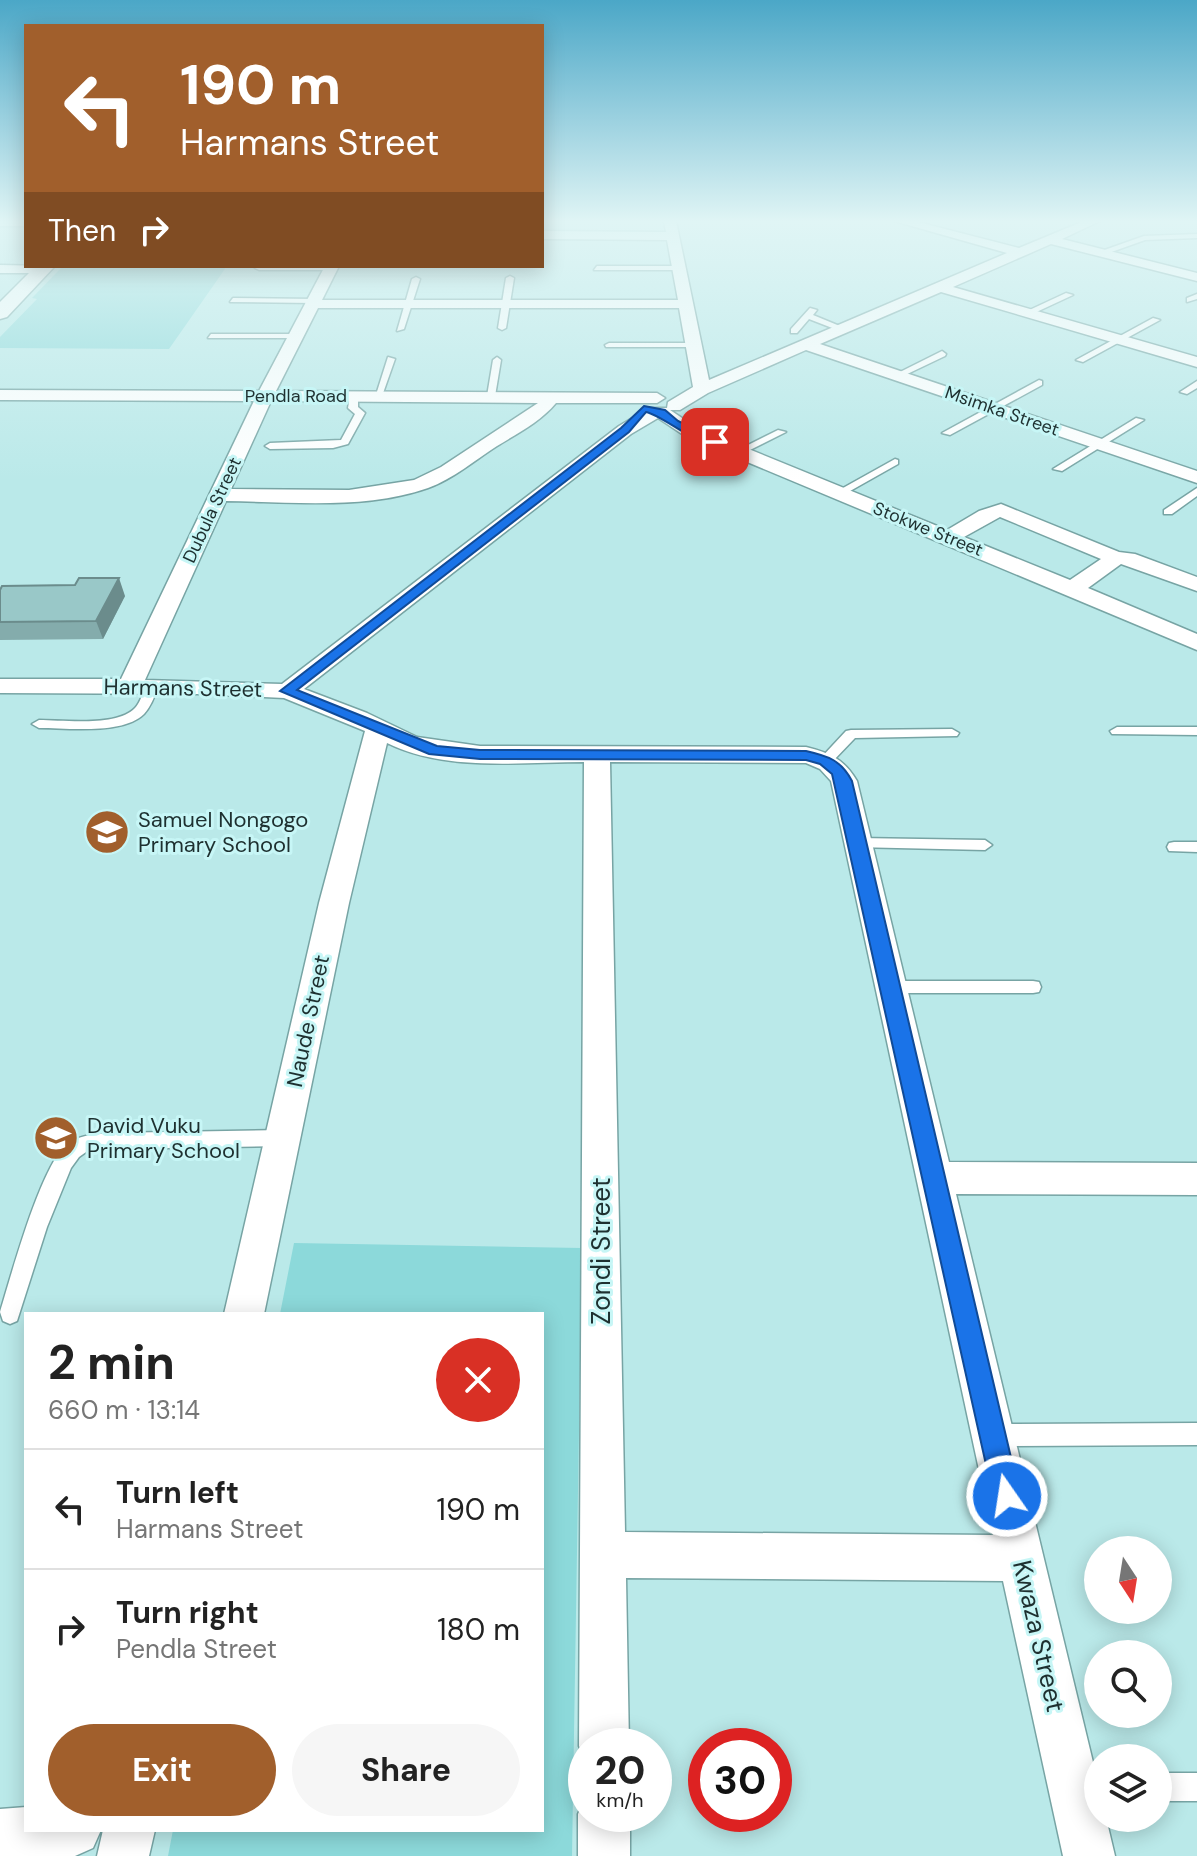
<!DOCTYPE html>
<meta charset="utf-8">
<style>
:root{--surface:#fff;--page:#f6f6f6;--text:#222;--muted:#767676;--line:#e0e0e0;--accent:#a15f2c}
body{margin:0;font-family:"DM Sans",sans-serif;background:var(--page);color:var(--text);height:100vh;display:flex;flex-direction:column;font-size:30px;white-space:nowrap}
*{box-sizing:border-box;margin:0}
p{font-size:26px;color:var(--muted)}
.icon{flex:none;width:44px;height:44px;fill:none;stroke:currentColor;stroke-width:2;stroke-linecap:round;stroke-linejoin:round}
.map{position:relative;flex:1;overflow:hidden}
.sheet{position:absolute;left:24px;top:1312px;width:520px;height:520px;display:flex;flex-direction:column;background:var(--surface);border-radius:0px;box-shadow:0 4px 20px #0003}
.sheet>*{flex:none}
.banner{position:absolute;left:24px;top:24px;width:520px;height:244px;border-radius:0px;box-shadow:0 4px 20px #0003;background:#a15f2c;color:#fff;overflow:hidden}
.needle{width:52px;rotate:168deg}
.controls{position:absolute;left:1084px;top:1536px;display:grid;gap:16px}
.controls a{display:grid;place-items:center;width:88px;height:88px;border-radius:50%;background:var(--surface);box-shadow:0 4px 20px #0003;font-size:40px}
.speed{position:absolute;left:568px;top:1728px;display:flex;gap:16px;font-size:40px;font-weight:700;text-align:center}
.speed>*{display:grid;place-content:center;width:104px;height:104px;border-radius:50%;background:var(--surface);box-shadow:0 4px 20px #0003;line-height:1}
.speed small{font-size:20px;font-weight:400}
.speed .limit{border:12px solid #d22;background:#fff;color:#111}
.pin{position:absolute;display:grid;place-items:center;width:68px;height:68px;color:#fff;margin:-34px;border-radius:16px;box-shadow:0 4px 12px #0006}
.me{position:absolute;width:88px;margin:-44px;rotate:347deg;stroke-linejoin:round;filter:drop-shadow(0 0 6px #0008)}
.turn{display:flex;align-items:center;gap:28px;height:168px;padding:0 24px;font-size:36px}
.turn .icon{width:104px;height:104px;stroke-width:2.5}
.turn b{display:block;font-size:56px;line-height:68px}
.then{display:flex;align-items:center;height:76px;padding:0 24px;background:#0003;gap:16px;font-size:30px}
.round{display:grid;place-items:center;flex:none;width:84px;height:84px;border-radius:42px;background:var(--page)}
.head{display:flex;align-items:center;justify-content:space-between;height:136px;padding:0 24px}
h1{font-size:48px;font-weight:700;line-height:60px}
.button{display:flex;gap:16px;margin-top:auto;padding:16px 24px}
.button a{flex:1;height:92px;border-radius:48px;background:var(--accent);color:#fff;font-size:32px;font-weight:700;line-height:92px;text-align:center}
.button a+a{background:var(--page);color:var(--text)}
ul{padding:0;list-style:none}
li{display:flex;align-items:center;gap:24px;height:120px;padding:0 24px;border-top:2px solid var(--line)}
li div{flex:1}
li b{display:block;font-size:30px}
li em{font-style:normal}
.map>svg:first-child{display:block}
.green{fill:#8cd9da}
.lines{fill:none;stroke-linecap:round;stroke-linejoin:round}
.service-casing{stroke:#77a4a4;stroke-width:3}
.minor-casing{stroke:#77a4a4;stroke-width:3}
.tertiary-casing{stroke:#77a4a4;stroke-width:3}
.service{fill:#fff;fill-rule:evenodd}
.minor{fill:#fff;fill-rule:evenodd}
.tertiary{fill:#fff;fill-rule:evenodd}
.wall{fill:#84acac}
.shaded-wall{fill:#6b8c8c}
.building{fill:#99c8c8;stroke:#6b8c8c;stroke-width:2}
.route{fill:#1a73e8;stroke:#114b97;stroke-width:2}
.labels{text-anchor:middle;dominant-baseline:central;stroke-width:6;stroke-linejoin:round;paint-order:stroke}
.far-street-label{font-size:18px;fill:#1e3030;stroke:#c7f6f6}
.street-label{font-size:22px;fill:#1e3030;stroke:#c7f6f6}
.poi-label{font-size:22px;fill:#1e3030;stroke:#c7f6f6;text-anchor:start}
.near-street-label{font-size:26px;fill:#1e3030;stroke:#c7f6f6}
</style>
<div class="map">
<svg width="1197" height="1856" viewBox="0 0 1197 1856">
<rect width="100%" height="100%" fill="#bae9e9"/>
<path class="green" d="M 63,266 L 227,266 L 169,349 L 0,348 L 0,337 L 37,299 L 32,298 Z
M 294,1243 L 582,1248 L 572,1856 L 168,1856 L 173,1830 L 542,1830 L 542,1314 L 280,1314 Z"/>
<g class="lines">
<g class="service-casing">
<path id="service" d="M 1197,234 L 1197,238 L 1145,240 L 1103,255 L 1096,253 L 1144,236 Z
M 258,266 L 332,266 L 335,268 L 331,270 L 259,270 L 255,268 Z
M 597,266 L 678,266 L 682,268 L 678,270 L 594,270 Z
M 510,276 L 514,278 L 506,328 L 502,330 L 498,328 L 506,278 Z
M 416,277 L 420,279 L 404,329 L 397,331 L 412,279 Z
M 1066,293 L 1073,295 L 1030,315 L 1023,313 Z
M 1197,294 L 1197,299 L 1187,302 L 1187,298 Z
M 233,298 L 315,299 L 319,301 L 315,303 L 230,302 Z
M 810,308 L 817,310 L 813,315 L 847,329 L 840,331 L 809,319 L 797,333 L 791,333 L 791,329 Z
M 1153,318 L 1160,320 L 1083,362 L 1076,360 Z
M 211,334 L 297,334 L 301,336 L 297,338 L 208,338 Z
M 609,343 L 693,343 L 697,345 L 693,347 L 606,347 L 605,345 Z
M 942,351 L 946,354 L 945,356 L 901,377 L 894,375 Z
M 388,357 L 395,359 L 382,396 L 375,398 Z
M 497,357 L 501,360 L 495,396 L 491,399 L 487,396 L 493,360 Z
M 1039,380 L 1042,381 L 1042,385 L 950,435 L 942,433 Z
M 1197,381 L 1197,388 L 1187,394 L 1180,392 Z
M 354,393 L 358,396 L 358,407 L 365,413 L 348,444 L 333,448 L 270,449 L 265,446 L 270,443 L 341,440 L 355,414 L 348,408 L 350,396 Z
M 1136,418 L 1144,420 L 1062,471 L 1053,469 Z
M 778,430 L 786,432 L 742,454 L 734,452 Z
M 895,459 L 898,460 L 898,464 L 843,495 L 834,493 Z
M 1197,488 L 1197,496 L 1172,514 L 1164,514 L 1164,510 Z
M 152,682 L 158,686 C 155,696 151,706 144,714 C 123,735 67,728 39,728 L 32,724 L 39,720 C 63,720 117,727 135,708 C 143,700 142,687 152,682 Z
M 1117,727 L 1197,727 L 1197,735 L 1112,734 L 1110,731 Z
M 952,729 L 959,733 L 957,736 L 855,738 L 831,763 L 826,764 L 819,760 L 846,731 L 851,730 Z
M 858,838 L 985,840 L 992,845 L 985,850 L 853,847 L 851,843 L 853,839 Z
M 1174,842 L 1197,842 L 1197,852 L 1169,851 L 1167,847 L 1169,843 Z
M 890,981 L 1033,981 L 1039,982 L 1041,987 L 1039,992 L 1033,993 L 890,993 L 884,992 L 882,987 L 884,982 Z
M 283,1130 L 290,1132 L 292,1138 L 290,1144 L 283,1146 L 107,1149 L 86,1152 L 79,1157 L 71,1168 L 47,1227 L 17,1321 L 10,1324 L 3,1321 L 0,1312 C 11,1276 40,1168 66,1145 C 76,1136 94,1134 107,1133 Z
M 1197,1423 L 1197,1445 L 994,1446 L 986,1443 L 983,1435 L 986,1427 L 994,1424 Z
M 1158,1773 L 1197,1773 L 1197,1801 L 1158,1801 Z"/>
</g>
<g class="minor-casing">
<path id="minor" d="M 0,221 L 26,221 L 26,226 L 0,226 Z
M 664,221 L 676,221 L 709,380 L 1007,253 L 894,221 L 914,221 L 1019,248 L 1084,221 L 1100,221 L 1062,239 L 1197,273 L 1197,281 L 1051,244 L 953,287 L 1197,357 L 1197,367 L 941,292 L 820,344 L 1197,471 L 1197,483 L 806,350 L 708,393 L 680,410 L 670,410 L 697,428 L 947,530 L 979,511 L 1001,504 L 1119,552 L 1135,554 L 1197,577 L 1197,591 L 1121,564 L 1088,588 L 1197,634 L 1197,650 L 685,436 L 658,418 L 631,434 L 304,689 L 367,713 L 417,737 L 480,746 L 806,747 C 830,753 844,759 857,781 L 949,1162 L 1197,1163 L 1197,1195 L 956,1194 L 1098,1783 L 1098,1818 L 1106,1818 L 1115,1856 L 1063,1856 L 1003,1581 L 626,1578 L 629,1746 L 586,1746 L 586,1763 L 579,1746 L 584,762 C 521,762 445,772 387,743 L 349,903 L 264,1314 L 224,1314 L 319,903 L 365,731 L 284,698 L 199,694 L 0,693 L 0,679 L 121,679 L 254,401 L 0,400 L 0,390 L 259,391 L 325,266 L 339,266 L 322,300 L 678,300 L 667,240 L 542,239 L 542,231 L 666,232 ZM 318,308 L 679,308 L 693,387 L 668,402 L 667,408 L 649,408 L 619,426 L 282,684 L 145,680 L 226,501 C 292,502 365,510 428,488 C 453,479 475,460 497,446 C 518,433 540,422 556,403 L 657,403 L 665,398 L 657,393 L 276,391 ZM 271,401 L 538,403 L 441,467 L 414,480 L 349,490 L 231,489 ZM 1000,517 L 1101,559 L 1070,580 L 964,537 ZM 610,762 L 806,763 L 820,769 L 831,781 L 993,1535 L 625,1532 Z
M 0,265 L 49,266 L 51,269 L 44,273 L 0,273 Z
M 586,1796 L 586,1814 L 630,1814 L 630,1856 L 578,1856 L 578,1814 Z
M 26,1807 L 26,1830 L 101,1830 L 93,1848 L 75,1856 L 0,1856 L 0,1809 Z
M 103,1830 L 155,1830 L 149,1856 L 97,1856 Z"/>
</g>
<g class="tertiary-casing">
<path id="tertiary" d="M 36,266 L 55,266 L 7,317 L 0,319 L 0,302 Z"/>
</g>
<use href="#service" class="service"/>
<use href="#minor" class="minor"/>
<use href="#tertiary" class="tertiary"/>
</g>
<path class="wall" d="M 0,590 L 125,596 L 103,639 L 0,640 Z"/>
<path class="shaded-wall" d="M 119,578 L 125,596 L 103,639 L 96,621 Z"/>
<path class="building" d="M 79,578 L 119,578 L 96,621 L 0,622 L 0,590 L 2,586 L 75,585 Z"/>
<linearGradient id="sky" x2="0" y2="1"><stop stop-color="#4ba7c7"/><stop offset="0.46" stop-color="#e0f5f5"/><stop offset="1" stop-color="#e0f5f5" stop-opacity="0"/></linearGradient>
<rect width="1197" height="481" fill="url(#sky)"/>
<path class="route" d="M 644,406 L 665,410 L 678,421 L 720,442 C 703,452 665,416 646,412 L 629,432 L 297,690 L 437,746 L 480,750 L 806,751 C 828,756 841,760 852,781 L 1020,1496 L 1016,1506 L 1007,1510 L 997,1506 L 993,1496 L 832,774 L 820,764 L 806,760 L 480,759 L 429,754 L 280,691 L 621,428 Z"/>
<defs>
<g id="school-disc" transform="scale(2.3)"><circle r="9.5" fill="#a15f2c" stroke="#c7f6f6"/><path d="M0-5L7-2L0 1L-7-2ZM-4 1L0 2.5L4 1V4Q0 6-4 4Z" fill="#fff"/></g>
</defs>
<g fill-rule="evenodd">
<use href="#school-disc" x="107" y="832"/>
<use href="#school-disc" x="56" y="1138"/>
</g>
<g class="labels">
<g class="far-street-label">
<text x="296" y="396">Pendla Road</text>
<text transform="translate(1002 411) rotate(19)">Msimka Street</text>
<text transform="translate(212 510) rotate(-65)">Dubula Street</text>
<text transform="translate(928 529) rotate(22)">Stokwe Street</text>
</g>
<g class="street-label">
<text transform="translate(183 688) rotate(1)">Harmans Street</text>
<text transform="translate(308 1021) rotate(-78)">Naude Street</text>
</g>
<g class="poi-label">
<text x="138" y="819">Samuel Nongogo<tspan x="138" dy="25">Primary School</tspan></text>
<text x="87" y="1125">David Vuku<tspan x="87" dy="25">Primary School</tspan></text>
</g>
<g class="near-street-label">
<text transform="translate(601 1251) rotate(-90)">Zondi Street</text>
<text transform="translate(1039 1636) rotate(77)">Kwaza Street</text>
</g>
</g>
</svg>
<div class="controls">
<a><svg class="needle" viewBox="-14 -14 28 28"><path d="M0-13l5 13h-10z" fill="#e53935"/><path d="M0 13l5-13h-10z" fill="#767676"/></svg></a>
<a><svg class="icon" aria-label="search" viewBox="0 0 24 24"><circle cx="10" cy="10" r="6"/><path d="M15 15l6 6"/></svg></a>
<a><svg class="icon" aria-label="layers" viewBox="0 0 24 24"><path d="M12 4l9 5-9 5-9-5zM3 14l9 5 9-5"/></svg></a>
</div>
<div class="speed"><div>20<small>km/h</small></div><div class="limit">30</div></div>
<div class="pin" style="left:715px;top:442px;background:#d93025"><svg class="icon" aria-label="arrive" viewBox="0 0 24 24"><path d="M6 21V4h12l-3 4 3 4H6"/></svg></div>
<svg class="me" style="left:1007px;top:1496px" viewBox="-20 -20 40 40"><circle r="17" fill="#1a73e8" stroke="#fff" stroke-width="3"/><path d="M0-11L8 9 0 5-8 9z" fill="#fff"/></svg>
<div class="banner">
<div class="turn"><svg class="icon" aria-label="left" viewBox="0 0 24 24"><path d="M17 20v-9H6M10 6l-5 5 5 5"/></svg><div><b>190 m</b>Harmans Street</div></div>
<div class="then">Then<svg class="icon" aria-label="right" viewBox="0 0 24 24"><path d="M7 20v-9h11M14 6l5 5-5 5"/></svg></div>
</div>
<section class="sheet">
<div class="head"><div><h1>2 min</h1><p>660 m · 13:14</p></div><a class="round" style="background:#d93025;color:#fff"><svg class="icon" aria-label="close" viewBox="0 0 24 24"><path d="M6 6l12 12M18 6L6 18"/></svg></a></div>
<ul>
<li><svg class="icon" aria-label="left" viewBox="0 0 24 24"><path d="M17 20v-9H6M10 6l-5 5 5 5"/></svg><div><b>Turn left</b><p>Harmans Street</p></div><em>190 m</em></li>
<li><svg class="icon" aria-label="right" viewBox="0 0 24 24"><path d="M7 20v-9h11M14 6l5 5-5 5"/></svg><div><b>Turn right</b><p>Pendla Street</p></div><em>180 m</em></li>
</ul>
<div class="button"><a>Exit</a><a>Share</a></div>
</section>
</div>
